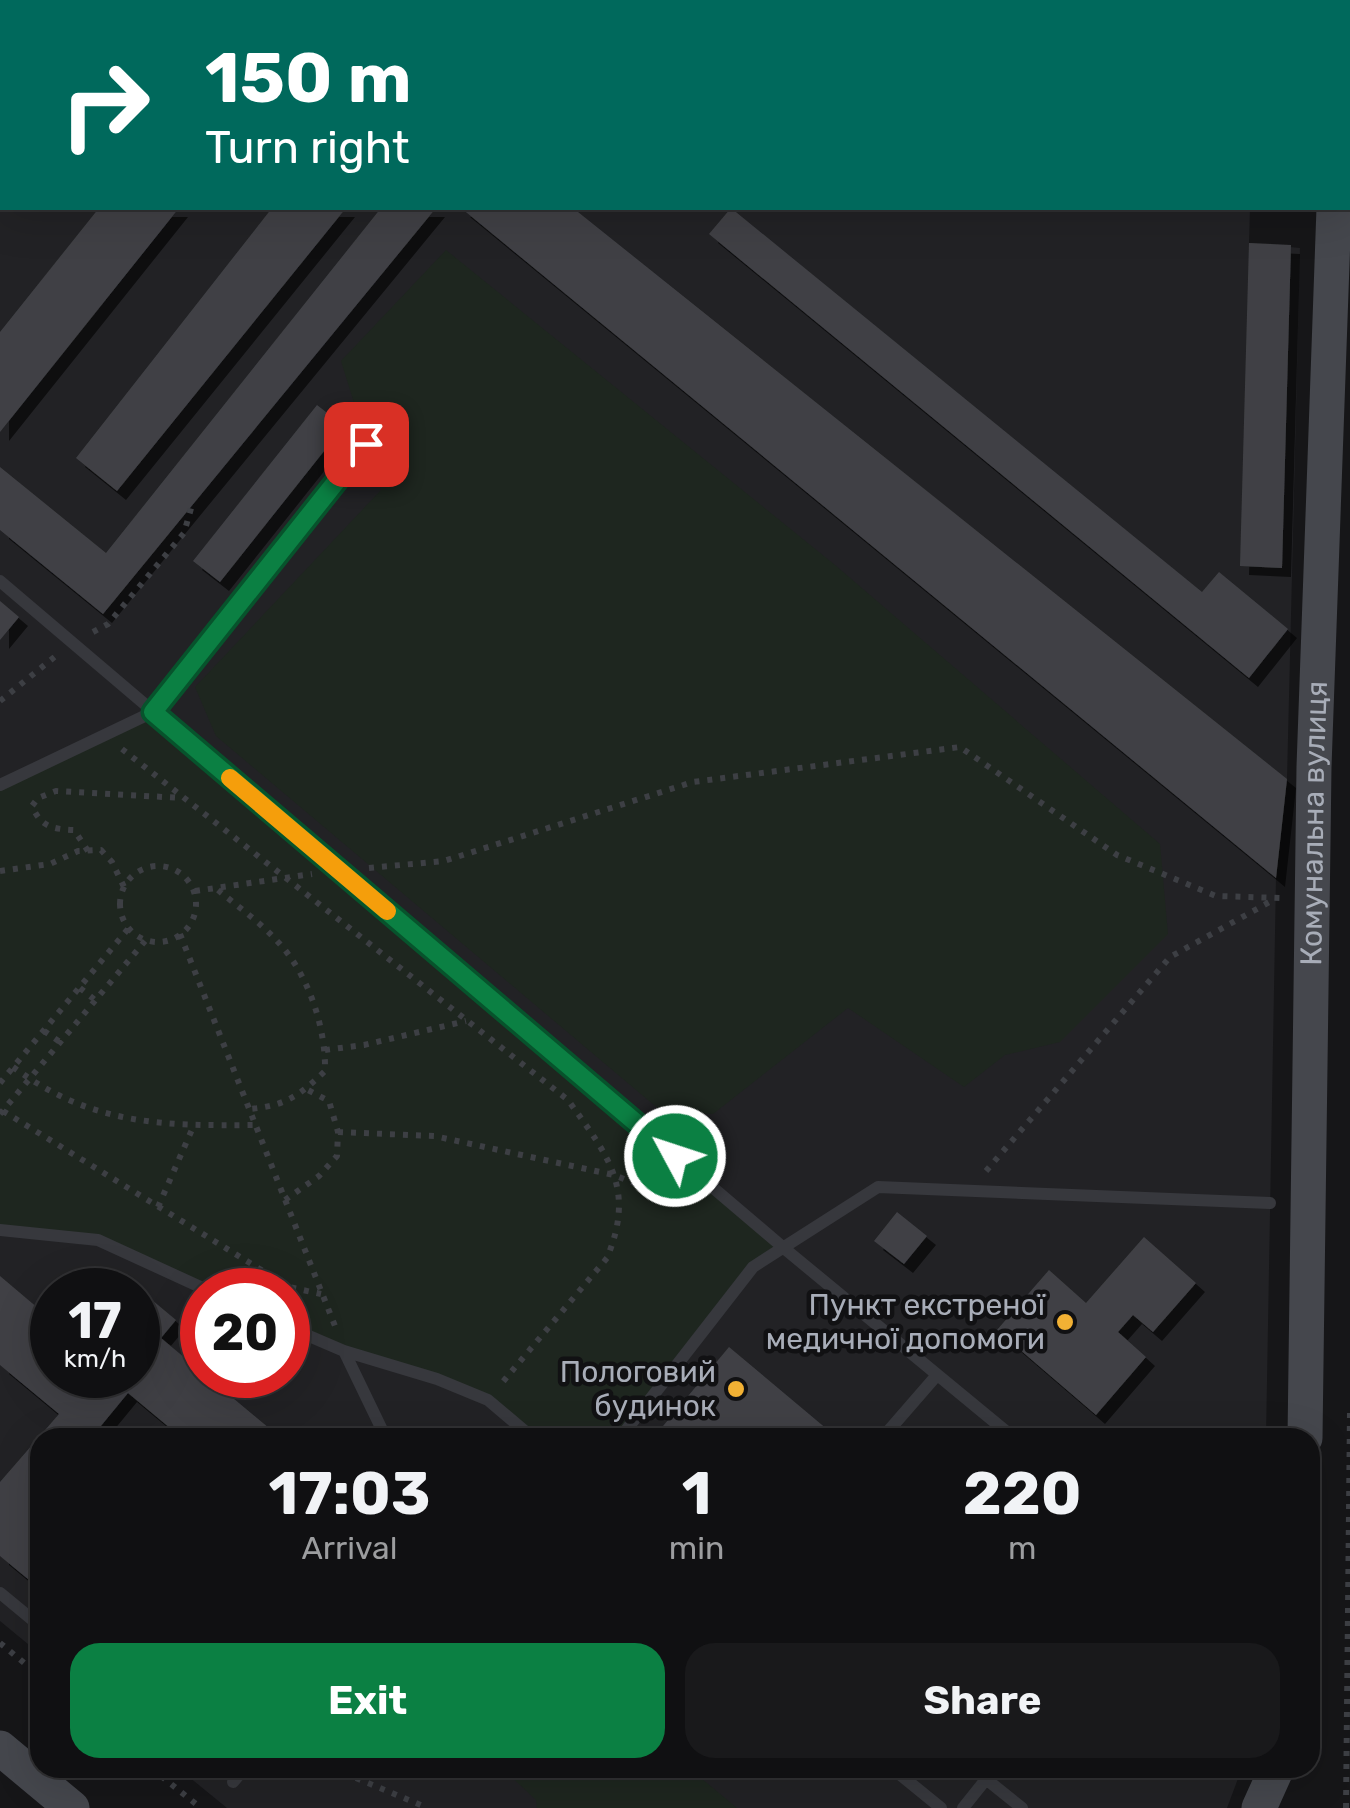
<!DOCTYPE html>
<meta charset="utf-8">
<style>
:root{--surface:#101012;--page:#19191b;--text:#f1f3f6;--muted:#9c9d9f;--line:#303032;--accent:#0b8043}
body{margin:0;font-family:Rubik,sans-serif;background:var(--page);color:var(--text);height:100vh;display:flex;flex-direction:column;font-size:38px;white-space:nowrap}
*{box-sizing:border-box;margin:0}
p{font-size:32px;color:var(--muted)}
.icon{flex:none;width:55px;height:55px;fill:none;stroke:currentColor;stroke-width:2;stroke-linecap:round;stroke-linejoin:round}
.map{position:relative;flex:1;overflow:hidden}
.panel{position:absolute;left:30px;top:1428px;width:1290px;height:350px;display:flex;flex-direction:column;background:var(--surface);border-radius:30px;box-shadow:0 10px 40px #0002,0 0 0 2px var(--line)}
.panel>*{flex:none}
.hud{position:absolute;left:0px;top:0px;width:1350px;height:210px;box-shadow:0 10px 40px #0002,0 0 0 2px var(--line);background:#00695c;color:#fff;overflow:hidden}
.speed{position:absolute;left:30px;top:1268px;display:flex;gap:20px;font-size:50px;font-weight:700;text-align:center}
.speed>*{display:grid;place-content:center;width:130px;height:130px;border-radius:50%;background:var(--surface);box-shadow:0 10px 40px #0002,0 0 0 2px var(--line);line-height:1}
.speed small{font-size:25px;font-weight:400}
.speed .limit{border:15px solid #d22;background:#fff;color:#111}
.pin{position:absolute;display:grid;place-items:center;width:85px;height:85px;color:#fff;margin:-42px;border-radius:20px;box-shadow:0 5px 15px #0006}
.me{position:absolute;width:110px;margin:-55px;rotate:310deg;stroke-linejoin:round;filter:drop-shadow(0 0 8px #0008)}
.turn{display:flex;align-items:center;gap:35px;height:210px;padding:0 40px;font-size:45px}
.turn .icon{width:130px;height:130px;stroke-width:2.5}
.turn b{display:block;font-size:70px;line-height:85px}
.eta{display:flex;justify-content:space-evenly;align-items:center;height:170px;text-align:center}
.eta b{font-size:60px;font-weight:700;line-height:70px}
.button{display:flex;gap:20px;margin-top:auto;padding:20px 40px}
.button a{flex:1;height:115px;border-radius:30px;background:var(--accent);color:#fff;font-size:40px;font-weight:700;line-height:115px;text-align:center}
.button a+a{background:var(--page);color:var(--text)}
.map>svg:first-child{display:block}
.built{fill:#222225;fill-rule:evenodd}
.green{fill:#1e261f}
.building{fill:#404145;filter:url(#shadow)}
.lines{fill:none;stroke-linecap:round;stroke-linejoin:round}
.path{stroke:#3d3f44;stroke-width:6;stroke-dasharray:5 8;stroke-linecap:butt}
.lane{stroke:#37383d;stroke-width:12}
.secondary{stroke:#45474d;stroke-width:35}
.route-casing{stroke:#07532c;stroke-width:25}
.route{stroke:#0b8043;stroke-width:18}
.slow{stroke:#f59e0b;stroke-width:18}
.poi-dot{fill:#f2b134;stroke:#111113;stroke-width:4}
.labels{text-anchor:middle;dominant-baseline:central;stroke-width:9;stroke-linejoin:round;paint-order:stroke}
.street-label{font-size:30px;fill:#a8adb8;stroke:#111113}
.poi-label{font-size:30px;fill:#a8adb8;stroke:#111113;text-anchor:end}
</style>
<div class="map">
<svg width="1350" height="1808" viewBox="0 0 1350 1808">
<defs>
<filter id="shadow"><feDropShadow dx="9" dy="9" stdDeviation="0" flood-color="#0009"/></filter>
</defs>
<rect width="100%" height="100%" fill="#161618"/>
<path class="built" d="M 0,0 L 1257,0 L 2,2 L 2,208 L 1250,208 L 1249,243 L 1300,248 L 1287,779 L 1276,878 L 1266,1437 L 40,1438 L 40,1654 L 0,1621 ZM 52,1290 L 138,1290 L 138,1375 L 52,1375 ZM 202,1290 L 288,1290 L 288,1375 L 202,1375 Z
M 178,1768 L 1242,1768 L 1227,1808 L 227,1808 Z"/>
<path class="green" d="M 446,250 L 835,565 L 1160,844 L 1168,934 L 1060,1042 L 1005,1055 L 964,1087 L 848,1008 L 713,1114 L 661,1111 L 216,736 L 195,687 L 381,490 L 341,361 Z
M 153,712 L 785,1249 L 753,1267 L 620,1437 L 533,1438 L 487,1400 L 288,1327 L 288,1290 L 207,1290 L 98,1240 L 0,1230 L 0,785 Z
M 502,1768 L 689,1768 L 737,1808 L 537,1808 L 536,1800 Z"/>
<path class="building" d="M 99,208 L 179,208 L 0,432 L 0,332 Z
M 272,208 L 346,208 L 117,491 L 76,458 Z
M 381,208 L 436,208 L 103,614 L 0,530 L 0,467 L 106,553 Z
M 461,208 L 573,208 L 1287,779 L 1276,878 Z
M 731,208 L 1202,592 L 1219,572 L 1288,629 L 1249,678 L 709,234 Z
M 1249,243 L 1291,245 L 1282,568 L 1240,566 Z
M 317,405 L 344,426 L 220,582 L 193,561 Z
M 0,601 L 19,617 L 0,640 Z
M 897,1212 L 927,1236 L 904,1264 L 874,1241 Z
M 1144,1237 L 1196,1283 L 1153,1332 L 1133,1315 L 1118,1332 L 1146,1357 L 1096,1415 L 997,1330 L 1049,1270 L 1086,1303 Z
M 0,1276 L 52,1320 L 52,1375 L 138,1375 L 138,1290 L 120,1290 L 128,1280 L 176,1320 L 161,1338 L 281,1438 L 182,1438 L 128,1393 L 91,1438 L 40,1438 L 40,1500 L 33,1509 L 40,1515 L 40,1589 L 0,1556 L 0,1482 L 59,1414 L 0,1365 Z
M 729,1347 L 828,1430 L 837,1438 L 653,1438 Z"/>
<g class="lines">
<path class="path" d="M 93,632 L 108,624 L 184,533 L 192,505
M 0,701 L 57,655
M 122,749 L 568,1100 C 608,1156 636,1188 607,1258 L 501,1384
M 88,851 L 74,830 C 52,829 41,827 32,806 L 38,798 L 56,791 L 182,798
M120 904a38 38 0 1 1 76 0a38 38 0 1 1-76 0Z
M 369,868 L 444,861 L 693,782 L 960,747 L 1117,855 L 1216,896 L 1280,898
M 0,871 L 50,864 L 78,851 L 101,850 L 112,862 L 124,887
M 218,890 C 237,906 260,922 277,941 C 308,973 326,1027 325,1071 C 299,1096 285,1106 249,1109
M 195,891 L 312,874
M 180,934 L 335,1326
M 80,988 L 95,1000
M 44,1031 L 60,1042
M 325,1050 L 364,1045 L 466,1021
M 13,1067 C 91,1125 162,1126 255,1125
M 0,1083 L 128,929
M 3,1111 L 289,1287 L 321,1294
M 0,1114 L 145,941
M 338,1132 L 434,1136 L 614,1175 L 669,1197 L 693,1201
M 986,1171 L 1170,957 L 1275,899
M 285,1200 L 319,1176 L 337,1156 L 338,1132 L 329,1101 L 306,1089
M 158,1207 L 194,1125
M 0,1643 L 40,1676
M 151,1768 L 201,1808
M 332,1768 L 428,1808
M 1346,1808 L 1350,1412"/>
<path class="lane" d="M 0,581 L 785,1249 L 1014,1438
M 0,785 L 153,712 L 366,444
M 0,1230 L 98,1240 L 207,1290
M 288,1327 L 344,1351 L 437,1379 L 488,1400 L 533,1438
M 344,1351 L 386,1438
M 884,1436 L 937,1375
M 620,1438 L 753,1267 L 878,1187 L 1270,1203
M 0,1593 L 40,1626
M 892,1768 L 941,1808
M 986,1779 L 1022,1808
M 233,1782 L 245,1768
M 963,1808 L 995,1768"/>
<g class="secondary">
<path d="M 1341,2 L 1342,0"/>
<path id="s1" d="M 1305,1438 L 1314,767 L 1334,208"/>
<path d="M 0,1748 L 72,1808"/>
<path d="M 1259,1808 L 1277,1768"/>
</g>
</g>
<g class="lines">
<g class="route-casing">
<path id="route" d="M 366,444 L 153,712 L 675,1156"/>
</g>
<use href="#route" class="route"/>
<path class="slow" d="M 230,778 L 387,911"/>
</g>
<g class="poi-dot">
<circle cx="1065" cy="1322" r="10"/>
<circle cx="736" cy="1389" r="10"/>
</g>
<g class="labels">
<g class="street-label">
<text stroke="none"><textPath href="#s1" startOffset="615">Комунальна вулиця</textPath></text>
</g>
<g class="poi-label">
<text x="1045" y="1305">Пункт екстреної<tspan x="1045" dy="34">медичної допомоги</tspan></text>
<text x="716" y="1372">Пологовий<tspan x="716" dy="34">будинок</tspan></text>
</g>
</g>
</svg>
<div class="speed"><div>17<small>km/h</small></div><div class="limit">20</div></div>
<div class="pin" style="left:366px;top:444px;background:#d93025"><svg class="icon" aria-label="arrive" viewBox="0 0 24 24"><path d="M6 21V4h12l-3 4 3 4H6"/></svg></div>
<svg class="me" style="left:675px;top:1156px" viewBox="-20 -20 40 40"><circle r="17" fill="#0b8043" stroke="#fff" stroke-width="3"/><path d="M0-11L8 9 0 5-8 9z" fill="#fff"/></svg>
<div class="hud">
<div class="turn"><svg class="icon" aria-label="right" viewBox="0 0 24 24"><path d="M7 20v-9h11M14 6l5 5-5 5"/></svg><div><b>150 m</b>Turn right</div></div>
</div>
<section class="panel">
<div class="eta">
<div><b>17:03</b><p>Arrival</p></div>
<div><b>1</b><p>min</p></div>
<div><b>220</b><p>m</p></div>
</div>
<div class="button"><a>Exit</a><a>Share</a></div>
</section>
</div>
